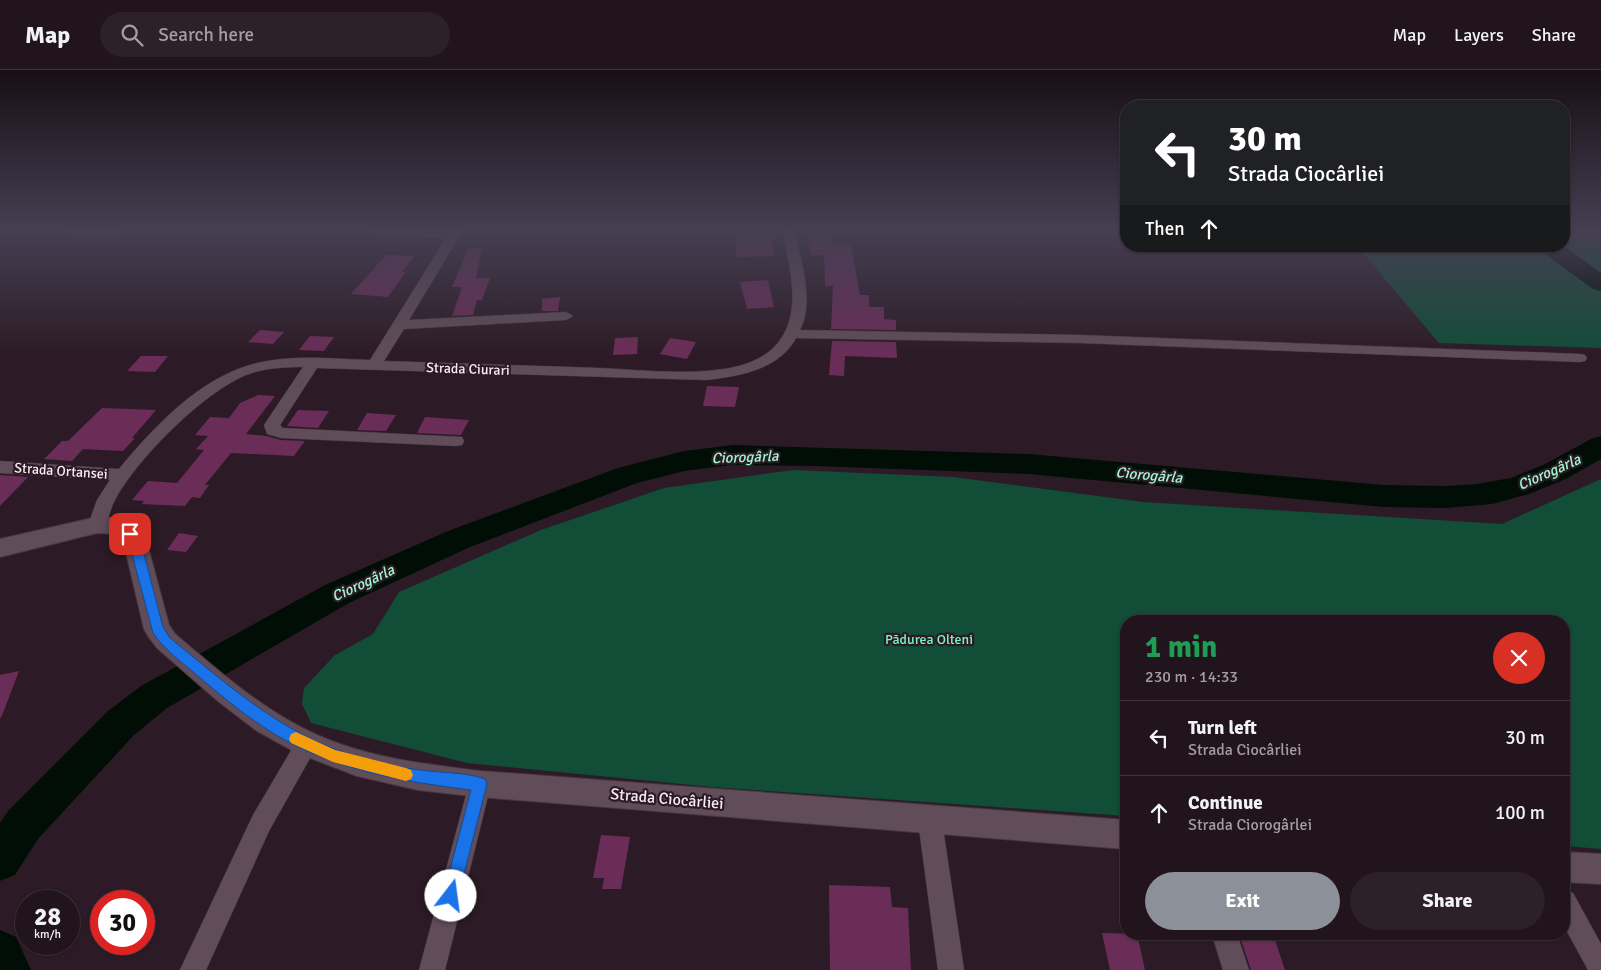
<!DOCTYPE html>
<meta charset="utf-8">
<style>
:root{--surface:#21141c;--page:#2d2129;--text:#f1f3f6;--muted:#a29ea3;--line:#3e333b;--accent:#8c9099}
body{margin:0;font-family:Signika,sans-serif;background:var(--page);color:var(--text);height:100vh;display:flex;flex-direction:column;font-size:19px;white-space:nowrap}
*{box-sizing:border-box;margin:0}
p{font-size:16px;color:var(--muted)}
.icon{flex:none;width:28px;height:28px;fill:none;stroke:currentColor;stroke-width:2;stroke-linecap:round;stroke-linejoin:round}
.map{position:relative;flex:1;overflow:hidden}
.sheet{position:absolute;left:1120px;top:545px;width:450px;height:325px;display:flex;flex-direction:column;background:var(--surface);border-radius:20px;box-shadow:0 1px 4px #0004,0 0 0 1px var(--line)}
.sheet>*{flex:none}
.top-card{position:absolute;left:1120px;top:30px;width:450px;height:152px;border-radius:20px;box-shadow:0 1px 4px #0004,0 0 0 1px var(--line);background:#202124;color:#fff;overflow:hidden}
.speed{position:absolute;left:15px;top:820px;display:flex;gap:10px;font-size:25px;font-weight:700;text-align:center}
.speed>*{display:grid;place-content:center;width:65px;height:65px;border-radius:50%;background:var(--surface);box-shadow:0 1px 4px #0004,0 0 0 1px var(--line);line-height:1}
.speed small{font-size:12px;font-weight:400}
.speed .limit{border:8px solid #d22;background:#fff;color:#111}
.pin{position:absolute;display:grid;place-items:center;width:42px;height:42px;color:#fff;margin:-21px;border-radius:10px;box-shadow:0 2px 8px #0006}
.me{position:absolute;width:55px;margin:-28px;rotate:15deg;stroke-linejoin:round;filter:drop-shadow(0 0 4px #0008)}
.turn{display:flex;align-items:center;gap:18px;height:105px;padding:0 25px;font-size:22px}
.turn .icon{width:65px;height:65px;stroke-width:2.5}
.turn b{display:block;font-size:35px;line-height:42px}
.then{display:flex;align-items:center;height:48px;padding:0 25px;background:#0003;gap:10px;font-size:19px}
.round{display:grid;place-items:center;flex:none;width:52px;height:52px;border-radius:26px;background:var(--page)}
.headline{display:flex;align-items:center;justify-content:space-between;height:85px;padding:0 25px}
h1{font-size:30px;font-weight:700;line-height:38px;color:#1e9e55}
.action{display:flex;gap:10px;margin-top:auto;padding:10px 25px}
.action a{flex:1;height:58px;border-radius:30px;background:var(--accent);color:#fff;font-size:20px;font-weight:700;line-height:58px;text-align:center}
.action a+a{background:var(--page);color:var(--text)}
ul{padding:0;list-style:none}
li{display:flex;align-items:center;gap:15px;height:75px;padding:0 25px;border-top:1px solid var(--line)}
li div{flex:1}
li b{display:block;font-size:19px}
li em{font-style:normal}
header{display:flex;align-items:center;gap:30px;box-sizing:border-box;height:70px;padding:0 25px;background:var(--surface);border-bottom:1px solid var(--line)}
header strong{font-size:24px}
nav{display:flex;gap:28px;margin-inline-start:auto;font-size:18px}
.search{width:350px;height:45px;background:var(--page);display:flex;align-items:center;gap:12px;box-sizing:border-box;padding:0 18px;border-radius:28px;color:var(--muted);font-size:19px}
.map>svg:first-child{display:block}
.green{fill:#114d37}
.lines{fill:none;stroke-linecap:round;stroke-linejoin:round}
.river{fill:#000e05;fill-rule:evenodd}
.building{fill:#6a2d57}
.minor-casing{stroke:#453841;stroke-width:1}
.tertiary-casing{stroke:#453841;stroke-width:2}
.minor{fill:#614d59;fill-rule:evenodd}
.tertiary{fill:#614d59;fill-rule:evenodd}
.route{fill:#1a73e8;stroke:#114b97}
.slow{fill:#f59e0b}
.labels{text-anchor:middle;dominant-baseline:central;stroke-width:4.5;stroke-linejoin:round;paint-order:stroke}
.street-label{font-size:14px;fill:#f8ecf3;stroke:#2c1b26}
.park-label{font-size:14px;fill:#7bf5c1;stroke:#2c1b26}
.water-label{font-size:15px;font-style:italic;fill:#9efad0;stroke:#2c1b26}
.near-street-label{font-size:16px;fill:#f8ecf3;stroke:#2c1b26}
</style>
<header>
<strong>Map</strong>
<div class="search"><svg class="icon" aria-label="search" viewBox="0 0 24 24"><circle cx="10" cy="10" r="6"/><path d="M15 15l6 6"/></svg>Search here</div>
<nav><a>Map</a><a>Layers</a><a>Share</a></nav>
</header>
<div class="map">
<svg width="1601" height="900" viewBox="0 0 1601 900">
<rect width="100%" height="100%" fill="#2c1b26"/>
<path class="green" d="M 1564,160 L 1598,160 L 1601,163 L 1601,278 L 1439,273 L 1357,176 L 1564,176 Z
M 793,400 L 953,407 L 1143,432 L 1502,454 L 1601,409 L 1601,779 L 1564,776 L 1564,551 L 1126,551 L 1126,746 L 712,717 L 467,693 L 311,653 L 302,634 L 304,618 L 335,585 L 373,564 L 399,522 L 541,460 L 664,418 Z"/>
<g class="lines">
<path class="river" d="M 1538,176 L 1564,176 L 1601,203 L 1601,221 L 1593,219 L 1541,181 Z
M 1601,366 L 1601,389 L 1566,409 L 1529,424 L 1492,434 L 1446,438 L 1384,437 L 1028,404 L 815,396 L 733,395 L 684,401 L 637,413 L 470,477 L 349,533 L 167,638 L 134,665 L 38,769 L 15,805 L 0,811 L 0,753 L 8,741 L 108,641 L 141,616 L 325,515 L 448,461 L 618,398 L 684,381 L 733,375 L 1028,384 L 1384,415 L 1446,416 L 1477,414 L 1511,408 L 1545,394 L 1591,369 Z
M 0,860 L 16,867 L 31,900 L 0,900 Z"/>
</g>
<path class="building" d="M 829,164 L 831,174 L 851,174 L 860,225 L 869,225 L 869,237 L 884,237 L 884,249 L 896,250 L 896,260 L 831,259 L 833,216 L 825,216 L 824,185 L 811,186 L 807,165 Z
M 772,167 L 774,186 L 736,187 L 737,168 Z
M 482,178 L 476,208 L 490,208 L 482,230 L 477,230 L 473,245 L 452,246 L 462,217 L 452,217 L 468,179 Z
M 386,185 L 414,186 L 402,202 L 406,202 L 388,227 L 351,224 Z
M 768,210 L 774,237 L 747,239 L 740,212 Z
M 560,227 L 558,241 L 542,241 L 542,229 Z
M 260,260 L 284,262 L 273,274 L 248,272 Z
M 310,266 L 334,267 L 324,281 L 299,280 Z
M 638,267 L 637,284 L 613,285 L 615,268 Z
M 670,268 L 696,272 L 687,289 L 660,284 Z
M 832,271 L 896,272 L 897,288 L 845,286 L 844,306 L 829,305 Z
M 141,286 L 168,286 L 155,302 L 127,301 Z
M 707,316 L 739,317 L 735,337 L 703,336 Z
M 258,325 L 275,326 L 246,364 L 266,366 L 281,370 L 305,371 L 294,386 L 231,383 L 205,415 L 209,415 L 200,428 L 192,427 L 185,436 L 142,434 L 144,431 L 132,430 L 148,411 L 177,413 L 204,380 L 196,379 L 208,366 L 195,365 L 210,347 L 229,348 L 240,333 Z
M 102,338 L 156,340 L 132,368 L 135,368 L 123,381 L 83,379 L 72,391 L 44,389 L 62,371 L 68,371 Z
M 298,340 L 329,341 L 318,358 L 287,356 Z
M 367,343 L 396,345 L 386,361 L 357,360 Z
M 425,347 L 469,350 L 461,365 L 417,363 Z
M 0,405 L 28,407 L 0,436 Z
M 179,463 L 198,466 L 186,482 L 167,480 Z
M 19,601 L 1,648 L 0,648 L 0,605 Z
M 601,765 L 630,767 L 621,819 L 602,819 L 604,808 L 593,808 Z
M 829,815 L 890,817 L 892,837 L 908,838 L 911,900 L 830,900 Z
M 1102,863 L 1137,864 L 1145,900 L 1110,900 Z
M 1239,864 L 1273,864 L 1285,900 L 1251,900 Z"/>
<g class="lines">
<g class="minor-casing">
<path id="minor" d="M 66,160 L 119,160 L 121,163 L 115,167 L 72,164 Z
M 366,160 L 463,160 L 409,250 L 566,242 L 573,246 L 566,250 L 404,259 L 384,291 C 456,293 528,296 600,298 C 641,300 683,305 724,299 C 744,296 768,288 780,270 C 803,239 788,194 783,160 L 795,160 C 800,190 815,231 800,260 L 1080,265 L 1580,284 L 1585,285 L 1587,288 L 1585,291 L 1580,292 L 1080,273 L 796,268 C 779,300 739,306 706,310 L 317,298 L 280,355 L 283,358 L 462,367 L 464,371 L 462,375 L 456,376 L 281,368 L 267,364 L 264,355 L 303,297 C 284,297 264,298 246,305 C 203,323 139,387 116,428 C 110,438 109,450 103,460 L 97,461 L 91,460 L 88,455 L 97,430 L 110,410 L 0,403 L 0,391 L 119,399 C 157,353 206,301 267,291 C 301,285 336,289 370,290 L 446,168 L 372,164 Z
M 307,664 L 315,667 L 318,674 L 269,761 L 206,900 L 180,900 L 253,745 L 299,667 Z
M 480,704 L 488,707 L 491,714 L 445,900 L 419,900 L 469,714 L 472,707 Z
M 930,740 L 938,743 L 942,751 L 964,900 L 938,900 L 918,751 L 922,743 Z
M 1564,820 L 1573,823 L 1601,874 L 1601,900 L 1588,900 L 1564,856 Z
M 1212,864 L 1237,864 L 1249,900 L 1223,900 Z"/>
</g>
<g class="tertiary-casing">
<path id="tertiary" d="M 97,447 C 120,446 135,453 147,473 L 169,555 L 175,564 C 219,601 263,641 317,665 C 368,688 425,694 480,701 L 1126,750 L 1126,779 L 480,727 L 418,720 L 357,706 L 297,683 L 257,661 L 219,632 L 157,578 L 148,566 L 144,559 L 124,474 C 116,464 109,463 97,463 L 0,487 L 0,469 Z
M 1564,782 L 1601,784 L 1601,814 L 1564,812 Z"/>
</g>
<use href="#minor" class="minor"/>
<use href="#tertiary" class="tertiary"/>
</g>
<linearGradient id="sky" x2="0" y2="1"><stop stop-color="#180f15"/><stop offset="0.56" stop-color="#453f52"/><stop offset="1" stop-color="#453f52" stop-opacity="0"/></linearGradient>
<rect width="1601" height="286" fill="url(#sky)"/>
<path class="route" d="M 130,460 L 134,461 L 141,473 L 163,557 L 170,568 C 228,615 284,666 358,687 C 378,693 400,698 421,700 C 441,703 466,702 485,709 L 487,714 L 457,831 L 451,833 L 445,831 L 443,826 L 471,720 C 398,711 324,698 262,656 C 242,643 223,627 205,612 C 187,596 166,582 153,563 L 129,473 L 124,464 Z"/>
<path class="slow" d="M 296,662 L 335,680 L 406,698 L 411,700 L 413,705 L 411,709 L 406,711 L 333,692 L 291,673 L 289,669 L 291,664 Z"/>
<g class="labels">
<g class="street-label">
<text transform="translate(468 299) rotate(2)">Strada Ciurari</text>
<text transform="translate(61 401) rotate(4)">Strada Ortansei</text>
</g>
<g class="park-label">
<text x="929" y="569">Pădurea Olteni</text>
</g>
<g class="water-label">
<text transform="translate(745 387) rotate(-2)">Ciorogârla</text>
<text transform="translate(1549 402) rotate(-24)">Ciorogârla</text>
<text transform="translate(1149 405) rotate(5)">Ciorogârla</text>
<text transform="translate(363 513) rotate(-25)">Ciorogârla</text>
</g>
<g class="near-street-label">
<text transform="translate(667 729) rotate(5)">Strada Ciocârliei</text>
</g>
</g>
</svg>
<div class="speed"><div>28<small>km/h</small></div><div class="limit">30</div></div>
<div class="pin" style="left:130px;top:464px;background:#d93025"><svg class="icon" aria-label="arrive" viewBox="0 0 24 24"><path d="M6 21V4h12l-3 4 3 4H6"/></svg></div>
<svg class="me" style="left:451px;top:826px" viewBox="-20 -20 40 40"><circle r="19" fill="#fff"/><path d="M0-13L10 11 0 6-10 11z" fill="#1a73e8"/></svg>
<div class="top-card">
<div class="turn"><svg class="icon" aria-label="left" viewBox="0 0 24 24"><path d="M17 20v-9H6M10 6l-5 5 5 5"/></svg><div><b>30 m</b>Strada Ciocârliei</div></div>
<div class="then">Then<svg class="icon" aria-label="ahead" viewBox="0 0 24 24"><path d="M12 20V5M6 11l6-6 6 6"/></svg></div>
</div>
<section class="sheet">
<div class="headline"><div><h1>1 min</h1><p>230 m · 14:33</p></div><a class="round" style="background:#d93025;color:#fff"><svg class="icon" aria-label="close" viewBox="0 0 24 24"><path d="M6 6l12 12M18 6L6 18"/></svg></a></div>
<ul>
<li><svg class="icon" aria-label="left" viewBox="0 0 24 24"><path d="M17 20v-9H6M10 6l-5 5 5 5"/></svg><div><b>Turn left</b><p>Strada Ciocârliei</p></div><em>30 m</em></li>
<li><svg class="icon" aria-label="ahead" viewBox="0 0 24 24"><path d="M12 20V5M6 11l6-6 6 6"/></svg><div><b>Continue</b><p>Strada Ciorogârlei</p></div><em>100 m</em></li>
</ul>
<div class="action"><a>Exit</a><a>Share</a></div>
</section>
</div>
